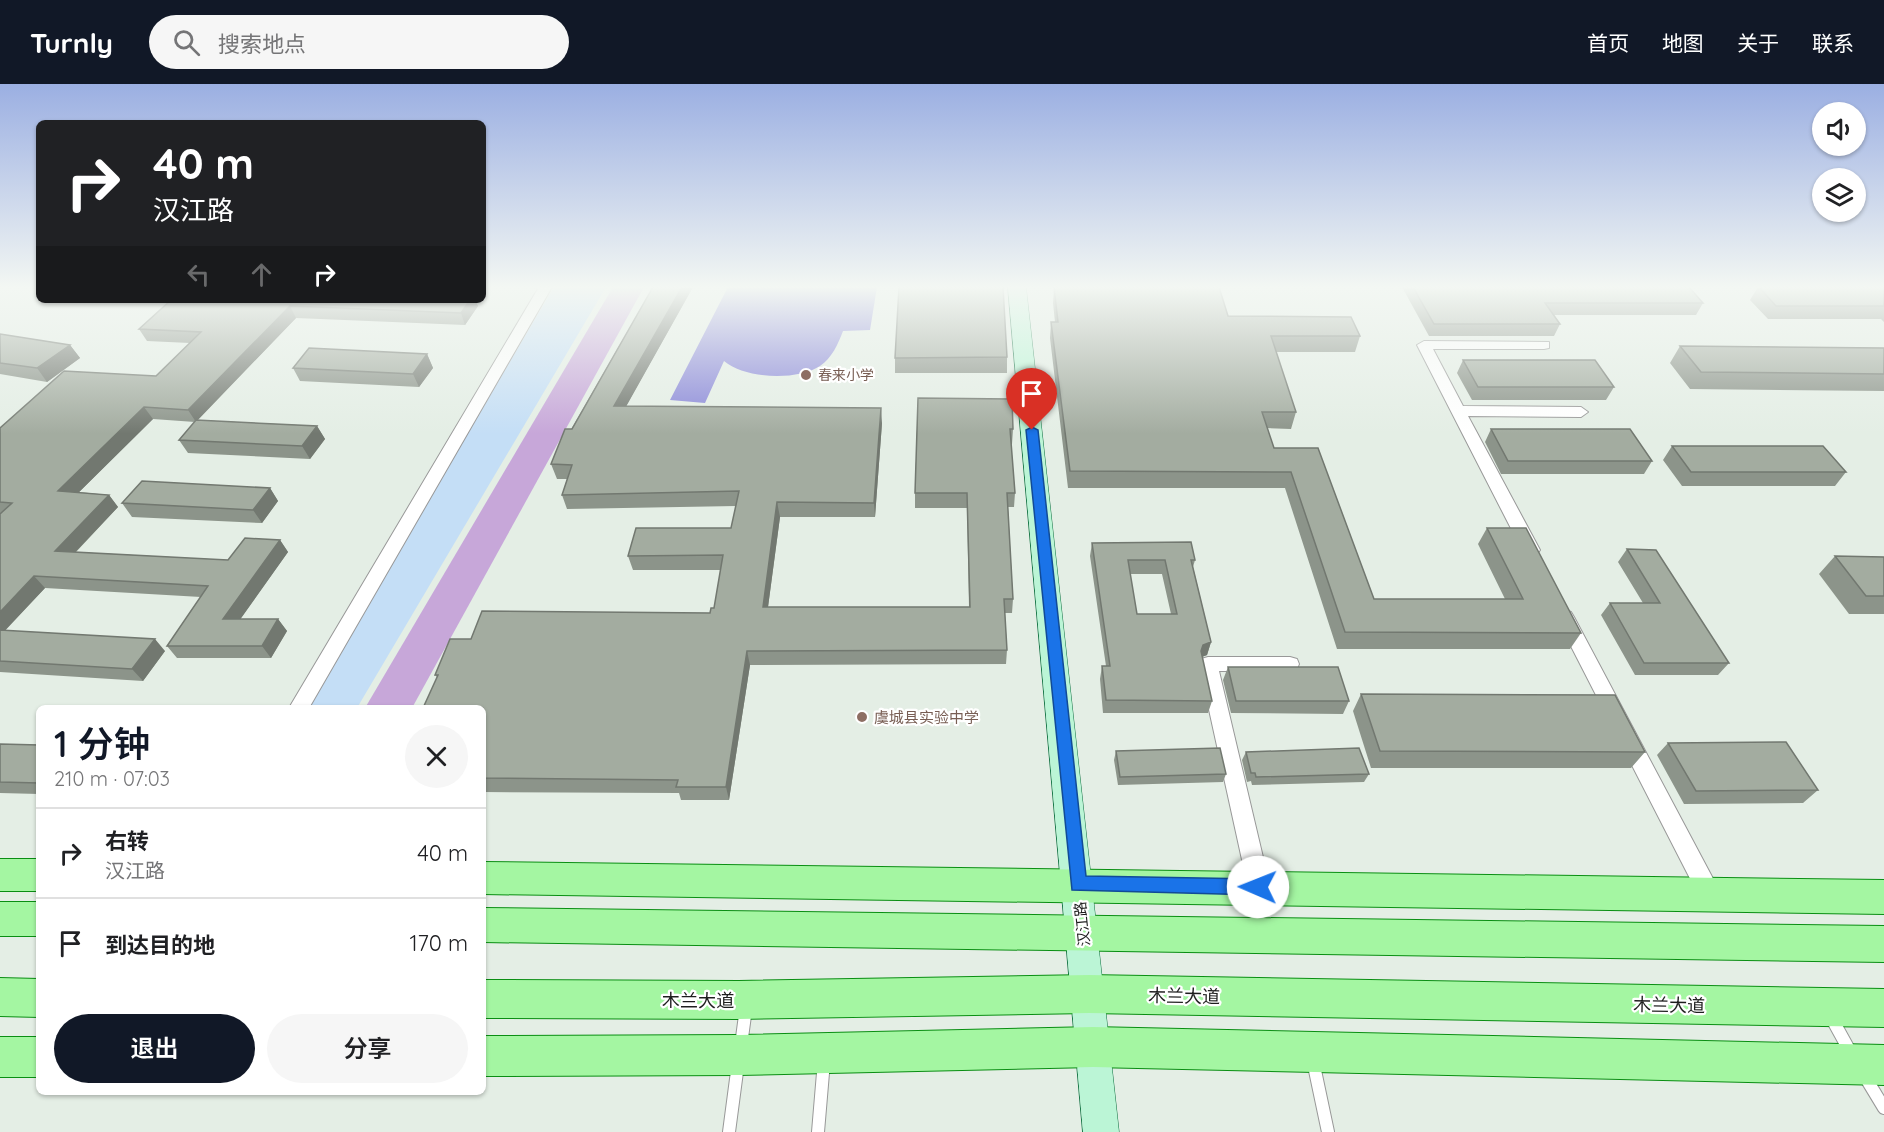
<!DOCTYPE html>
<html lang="zh">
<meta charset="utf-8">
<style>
:root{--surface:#fff;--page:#f6f6f6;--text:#202124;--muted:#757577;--line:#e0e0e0;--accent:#111827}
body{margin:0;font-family:Quicksand,"Noto Sans SC",sans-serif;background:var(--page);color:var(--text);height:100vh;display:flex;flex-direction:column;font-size:22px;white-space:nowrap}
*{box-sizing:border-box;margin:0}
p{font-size:20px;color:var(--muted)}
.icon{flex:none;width:33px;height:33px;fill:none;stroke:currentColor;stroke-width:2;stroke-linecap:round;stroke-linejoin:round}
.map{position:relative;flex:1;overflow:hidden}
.side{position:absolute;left:36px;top:621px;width:450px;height:390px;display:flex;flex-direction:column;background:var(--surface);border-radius:9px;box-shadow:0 2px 4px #0004}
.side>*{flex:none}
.banner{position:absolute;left:36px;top:36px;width:450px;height:183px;border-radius:9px;box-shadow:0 2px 4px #0004;background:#202124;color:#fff;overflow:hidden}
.controls{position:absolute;left:1812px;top:18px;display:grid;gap:12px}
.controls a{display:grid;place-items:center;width:54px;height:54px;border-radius:50%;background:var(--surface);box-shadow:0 2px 4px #0004;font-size:30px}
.pin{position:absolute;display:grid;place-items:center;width:51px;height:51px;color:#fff;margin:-62px -26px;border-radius:50% 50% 50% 0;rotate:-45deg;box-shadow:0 0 6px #0007}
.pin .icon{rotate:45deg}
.me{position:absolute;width:66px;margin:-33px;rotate:271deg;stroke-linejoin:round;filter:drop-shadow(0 0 4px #0008)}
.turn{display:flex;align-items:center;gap:21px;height:126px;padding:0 18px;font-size:27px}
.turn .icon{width:78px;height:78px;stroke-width:2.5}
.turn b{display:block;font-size:42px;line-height:51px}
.lanes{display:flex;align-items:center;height:57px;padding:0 18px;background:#0003;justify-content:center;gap:30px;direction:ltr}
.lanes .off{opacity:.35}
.round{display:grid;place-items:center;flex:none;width:63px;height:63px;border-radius:32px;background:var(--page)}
.summary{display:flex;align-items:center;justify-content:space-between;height:102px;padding:0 18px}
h1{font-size:36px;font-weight:600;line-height:45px;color:var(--accent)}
.primary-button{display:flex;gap:12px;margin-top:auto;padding:12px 18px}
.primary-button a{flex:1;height:69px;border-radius:36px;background:var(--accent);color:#fff;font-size:24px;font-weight:600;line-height:69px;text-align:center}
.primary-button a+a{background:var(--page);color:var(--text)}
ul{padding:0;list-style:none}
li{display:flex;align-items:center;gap:18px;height:90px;padding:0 18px;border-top:2px solid var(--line)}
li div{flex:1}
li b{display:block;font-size:22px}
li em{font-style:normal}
header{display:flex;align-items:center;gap:36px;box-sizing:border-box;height:84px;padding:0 30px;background:var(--accent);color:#fff}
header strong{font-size:28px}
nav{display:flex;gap:33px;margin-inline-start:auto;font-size:21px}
.search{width:420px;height:54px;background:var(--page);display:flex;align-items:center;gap:15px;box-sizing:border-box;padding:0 21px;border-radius:33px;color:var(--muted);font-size:22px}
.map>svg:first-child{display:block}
.park{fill:#c4def6}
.pitch{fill:#8987d8}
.water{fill:#c7a7d9}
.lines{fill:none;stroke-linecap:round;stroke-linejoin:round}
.lane-casing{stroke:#989898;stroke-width:14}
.street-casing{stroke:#989898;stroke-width:2}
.secondary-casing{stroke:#0c6e3e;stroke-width:1}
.primary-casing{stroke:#0a8e13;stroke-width:2}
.lane{stroke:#fff;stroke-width:12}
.street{fill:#fff;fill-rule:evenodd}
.secondary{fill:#bbf5d6;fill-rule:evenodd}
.primary{fill:#a4f6a2;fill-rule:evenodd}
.wall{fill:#8c948a;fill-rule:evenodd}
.shaded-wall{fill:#727870}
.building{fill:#a3aca0;stroke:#727870;stroke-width:1.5;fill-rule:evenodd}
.route{fill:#1a73e8;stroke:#114b97;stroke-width:1.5}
.education-dot{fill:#8d6e63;stroke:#fff;stroke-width:2}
.labels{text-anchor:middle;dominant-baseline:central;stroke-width:4.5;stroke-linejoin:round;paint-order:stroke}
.far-education-label{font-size:14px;fill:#785e54;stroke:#fff;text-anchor:start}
.education-label{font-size:15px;fill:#785e54;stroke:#fff;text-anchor:start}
.street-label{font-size:15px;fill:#1e1e1e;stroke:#fff}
.near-street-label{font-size:18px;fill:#1e1e1e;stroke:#fff}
</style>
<header>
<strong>Turnly</strong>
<div class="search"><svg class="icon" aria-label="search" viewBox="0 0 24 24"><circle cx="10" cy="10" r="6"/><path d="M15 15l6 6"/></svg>搜索地点</div>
<nav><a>首页</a><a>地图</a><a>关于</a><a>联系</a></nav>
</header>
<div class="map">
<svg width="1884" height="1048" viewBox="0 0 1884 1048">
<rect width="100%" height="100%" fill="#e4eee5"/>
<path class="park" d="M 554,203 L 606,203 L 357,624 L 305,624 Z"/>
<path class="pitch" d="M 728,203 L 877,203 L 870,246 L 843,247 C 838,260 832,274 820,282 C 797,297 745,295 724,277 L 705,319 L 670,316 Z"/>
<path class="water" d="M 613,203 L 644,203 L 412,624 L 365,624 Z"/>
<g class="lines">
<g class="lane-casing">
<path id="lane" d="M 1831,933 L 1852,971
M 741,961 L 746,924
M 1313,977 L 1328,1048
M 1864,991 L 1884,1024
M 729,1048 L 738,980
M 818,1048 L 824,977"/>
</g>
<g class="street-casing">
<path id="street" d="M 539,203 L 552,203 L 309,624 L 289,624 Z
M 1424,257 L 1549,258 L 1549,264 L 1544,265 L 1433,265 L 1463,322 L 1581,323 L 1588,328 L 1581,333 L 1468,332 L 1540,466 L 1537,470 L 1525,470 L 1522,466 L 1417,261 Z
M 1565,526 L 1571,528 L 1574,533 L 1718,804 L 1721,811 L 1718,818 L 1710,821 L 1702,818 L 1556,533 L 1559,528 Z
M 1208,573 L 1290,573 L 1297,575 L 1299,580 L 1297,585 L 1290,587 L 1219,587 L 1270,803 L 1267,810 L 1259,813 L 1251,810 L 1248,803 L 1199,580 L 1201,575 Z"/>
</g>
<g class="secondary-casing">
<path id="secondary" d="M 1008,203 L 1026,203 L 1119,1048 L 1083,1048 Z"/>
</g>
<g class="primary-casing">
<path id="primary" d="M 0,775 L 39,775 L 39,807 L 0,807 Z
M 483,778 L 1884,796 L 1884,830 L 483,810 Z
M 0,818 L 39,818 L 39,852 L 0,852 Z
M 483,824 L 1884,842 L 1884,878 L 483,858 Z
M 1089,891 L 1884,905 L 1884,943 L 1089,929 L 739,935 L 483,934 L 483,896 L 739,897 Z
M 0,894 L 39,895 L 39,933 L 0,932 Z
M 1093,943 L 1884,961 L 1884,1001 L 1093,983 L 739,991 L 483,992 L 483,952 L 739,951 Z
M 0,953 L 39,953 L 39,993 L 0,993 Z"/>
</g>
<use href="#lane" class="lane"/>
<use href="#street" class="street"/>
<use href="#secondary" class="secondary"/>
<use href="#primary" class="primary"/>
</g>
<path class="wall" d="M 653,203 L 693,203 L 626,322 L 882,339 L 875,433 L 780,433 L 768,523 L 969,523 L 967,424 L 915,424 L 915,409 L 918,314 L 1013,345 L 1012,360 L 1011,360 L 1015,409 L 1014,423 L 1008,423 L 1013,515 L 1012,529 L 1005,529 L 1007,566 L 1006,580 L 750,581 L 729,716 L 681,716 L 679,709 L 483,708 L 483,624 L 437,593 L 435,591 L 471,555 L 710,529 L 714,524 L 721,486 L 633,486 L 628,472 L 731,444 L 736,422 L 567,425 L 562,411 L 567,395 L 557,395 L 551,380 Z
M 1054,203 L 1228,232 L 1360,252 L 1355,268 L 1276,268 L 1296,328 L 1291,345 L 1267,344 L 1274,364 L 1318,364 L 1374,515 L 1505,515 L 1478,460 L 1487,444 L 1581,549 L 1570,565 L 1337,565 L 1285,404 L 1068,404 L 1050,254 L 1051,238 L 1055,238 L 1053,219 Z
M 1402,203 L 1689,203 L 1703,219 L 1696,231 L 1554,231 L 1560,240 L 1554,252 L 1429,252 Z
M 1758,203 L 1884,203 L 1884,238 L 1881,235 L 1768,235 L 1750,216 Z
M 171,216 L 475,216 L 478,222 L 465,241 L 296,234 L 197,336 L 317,342 L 325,355 L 310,375 L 188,369 L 179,356 L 195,338 L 153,335 L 79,408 L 109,411 L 118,423 L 76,468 L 228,476 L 280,456 L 288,468 L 240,535 L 278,535 L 287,547 L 271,574 L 177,574 L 167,562 L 201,513 L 45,504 L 5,546 L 165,567 L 143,597 L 0,588 L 0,344 L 156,292 L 190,259 L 147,257 L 139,245 Z
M 0,250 L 70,261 L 80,274 L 47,298 L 0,290 Z
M 1680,262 L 1884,264 L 1884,307 L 1690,305 L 1670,279 Z
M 427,270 L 433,284 L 419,303 L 300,297 L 293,284 Z
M 1007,273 L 1007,289 L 895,289 L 895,274 Z
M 1463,276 L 1614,303 L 1606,316 L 1472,316 L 1457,289 Z
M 1491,345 L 1652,377 L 1644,390 L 1501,390 L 1485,358 Z
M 1672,362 L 1846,388 L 1835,402 L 1682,402 L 1663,376 Z
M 270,404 L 278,417 L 262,439 L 132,433 L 122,419 Z
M 1092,459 L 1195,476 L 1193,483 L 1211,558 L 1207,571 L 1202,573 L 1212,617 L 1208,629 L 1103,629 L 1100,595 L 1102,582 L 1106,582 L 1090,472 ZM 1130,490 L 1162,490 L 1171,530 L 1137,530 Z
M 1627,465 L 1729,579 L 1718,591 L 1635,591 L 1601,531 L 1610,519 L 1643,519 L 1618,478 Z
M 1835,472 L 1884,473 L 1884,530 L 1849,530 L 1819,490 Z
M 1228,583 L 1349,617 L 1343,630 L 1231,629 L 1223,596 Z
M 1361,610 L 1645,668 L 1631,684 L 1371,684 L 1353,627 Z
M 1668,659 L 1818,706 L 1803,719 L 1684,720 L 1657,671 Z
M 0,660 L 39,661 L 39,710 L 0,709 Z
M 1116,667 L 1226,690 L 1223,698 L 1118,701 L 1114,676 Z
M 1246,668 L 1369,690 L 1364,698 L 1252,701 L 1251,697 L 1247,698 L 1242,676 Z"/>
<path class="shaded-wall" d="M 682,203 L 693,203 L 618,337 L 614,322 Z
M 470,216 L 475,216 L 478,222 L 465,241 L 461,229 Z
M 290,222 L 296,234 L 196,338 L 188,326 Z
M 70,261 L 80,274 L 47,298 L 37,284 Z
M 427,270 L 433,284 L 419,303 L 413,290 Z
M 144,323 L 153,335 L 68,419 L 58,407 Z
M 881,324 L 882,339 L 875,433 L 874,419 Z
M 317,342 L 325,355 L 310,375 L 302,362 Z
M 270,404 L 278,417 L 262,439 L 253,426 Z
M 109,411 L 118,423 L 65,479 L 55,467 Z
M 777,418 L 780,433 L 766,538 L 763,523 Z
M 280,456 L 288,468 L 232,547 L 223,535 Z
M 34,492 L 45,504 L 0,552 L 0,528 Z
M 278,535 L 287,547 L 271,574 L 262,562 Z
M 155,555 L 165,567 L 143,597 L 132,585 Z
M 1211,558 L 1207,571 L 1199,574 L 1203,561 Z
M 747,567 L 750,581 L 729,716 L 726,703 Z"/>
<path class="building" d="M 653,203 L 682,203 L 614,322 L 881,324 L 874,419 L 777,418 L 763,523 L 970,523 L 967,409 L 915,409 L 918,314 L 1012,315 L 1013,345 L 1010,345 L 1015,409 L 1007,409 L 1013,515 L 1004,515 L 1007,566 L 747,567 L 726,703 L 676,703 L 678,696 L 483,694 L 483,624 L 423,624 L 438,591 L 435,591 L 450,555 L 471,555 L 482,527 L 710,529 L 711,524 L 714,524 L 723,471 L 628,472 L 636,444 L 731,444 L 739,407 L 562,411 L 572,381 L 551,380 L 565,345 L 572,345 Z
M 899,203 L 1003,203 L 1007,273 L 895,274 Z
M 1054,203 L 1219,203 L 1228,232 L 1351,233 L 1360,252 L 1271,252 L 1296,328 L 1262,328 L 1274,364 L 1318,364 L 1374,515 L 1523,515 L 1487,444 L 1526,444 L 1581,549 L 1345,548 L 1291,388 L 1070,387 L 1051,238 L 1058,238 Z
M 1413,203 L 1689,203 L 1703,219 L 1545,219 L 1560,240 L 1434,240 Z
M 1759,203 L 1884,203 L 1884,222 L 1776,222 Z
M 171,216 L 470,216 L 461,229 L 290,222 L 188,326 L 144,323 L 58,407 L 109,411 L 55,467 L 228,476 L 245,454 L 280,456 L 223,535 L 278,535 L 262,562 L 167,562 L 208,502 L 34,492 L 0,528 L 0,430 L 12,419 L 0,418 L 0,344 L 64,287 L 156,292 L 201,248 L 139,245 Z
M 0,250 L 70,261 L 37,284 L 0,279 Z
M 1680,262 L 1884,264 L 1884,290 L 1701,288 Z
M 309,264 L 427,270 L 413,290 L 293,284 Z
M 1463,276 L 1595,276 L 1614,303 L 1478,303 Z
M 196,336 L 317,342 L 302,362 L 179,356 Z
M 1491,345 L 1630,345 L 1652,377 L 1508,377 Z
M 1672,362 L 1823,362 L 1846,388 L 1691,388 Z
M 142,397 L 270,404 L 253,426 L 122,419 Z
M 1191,458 L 1195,476 L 1191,476 L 1211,558 L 1203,561 L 1201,567 L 1212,617 L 1106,616 L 1102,582 L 1110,582 L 1092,459 ZM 1128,476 L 1165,476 L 1177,530 L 1137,530 Z
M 1627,465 L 1656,466 L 1729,579 L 1644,579 L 1610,519 L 1660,519 Z
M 1835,472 L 1884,473 L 1884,512 L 1866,512 Z
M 0,546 L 155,555 L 132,585 L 0,577 Z
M 1228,583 L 1338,583 L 1349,617 L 1236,617 Z
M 1361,610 L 1615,611 L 1645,668 L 1380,667 Z
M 1786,658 L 1818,706 L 1696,707 L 1668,659 Z
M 0,660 L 39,661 L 39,699 L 0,698 Z
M 1220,664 L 1226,690 L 1120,693 L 1116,667 Z
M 1359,664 L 1369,690 L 1256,693 L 1255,689 L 1251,689 L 1246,668 Z"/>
<linearGradient id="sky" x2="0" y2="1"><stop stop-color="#9bafe2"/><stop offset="0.58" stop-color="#f3f7f3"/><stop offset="1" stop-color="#f3f7f3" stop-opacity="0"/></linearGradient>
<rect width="1884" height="350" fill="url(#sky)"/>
<path class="route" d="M 1032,343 L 1038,346 L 1086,792 L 1258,795 L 1264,798 L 1267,803 L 1264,809 L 1258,811 L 1072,806 L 1026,346 Z"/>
<g class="education-dot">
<circle cx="806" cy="291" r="6"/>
<circle cx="862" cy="633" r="6"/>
</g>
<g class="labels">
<g class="far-education-label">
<text x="818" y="291">春来小学</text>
</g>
<g class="education-label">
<text x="874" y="633">虞城县实验中学</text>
</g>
<g class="street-label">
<text transform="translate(1082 840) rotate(-96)">汉江路</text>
</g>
<g class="near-street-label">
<text transform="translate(1184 912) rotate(1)">木兰大道</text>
<text x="698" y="916">木兰大道</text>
<text transform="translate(1669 921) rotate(1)">木兰大道</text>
</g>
</g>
</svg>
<div class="controls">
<a><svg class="icon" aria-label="sound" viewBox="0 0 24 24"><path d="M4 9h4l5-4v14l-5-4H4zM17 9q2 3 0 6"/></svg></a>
<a><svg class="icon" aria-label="layers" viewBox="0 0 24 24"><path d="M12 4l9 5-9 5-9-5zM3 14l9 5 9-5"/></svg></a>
</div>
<div class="pin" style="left:1032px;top:346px;background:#d93025"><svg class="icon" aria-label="arrive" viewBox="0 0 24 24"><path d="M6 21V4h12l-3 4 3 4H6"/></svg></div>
<svg class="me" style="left:1258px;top:803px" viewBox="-20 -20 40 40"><circle r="19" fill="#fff"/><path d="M0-13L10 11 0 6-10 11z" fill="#1a73e8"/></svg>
<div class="banner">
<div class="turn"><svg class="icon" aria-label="right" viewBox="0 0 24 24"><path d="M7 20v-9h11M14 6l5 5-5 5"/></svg><div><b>40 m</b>汉江路</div></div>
<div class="lanes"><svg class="icon off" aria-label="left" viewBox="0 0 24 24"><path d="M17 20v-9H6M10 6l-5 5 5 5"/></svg><svg class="icon off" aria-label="ahead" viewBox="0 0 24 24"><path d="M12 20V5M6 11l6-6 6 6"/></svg><svg class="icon" aria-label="right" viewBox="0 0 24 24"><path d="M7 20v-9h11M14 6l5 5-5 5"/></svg></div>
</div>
<section class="side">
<div class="summary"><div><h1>1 分钟</h1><p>210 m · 07:03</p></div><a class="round"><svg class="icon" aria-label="close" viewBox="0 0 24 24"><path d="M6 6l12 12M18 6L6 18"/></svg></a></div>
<ul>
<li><svg class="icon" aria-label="right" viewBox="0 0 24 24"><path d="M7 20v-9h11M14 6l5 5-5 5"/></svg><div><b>右转</b><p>汉江路</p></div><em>40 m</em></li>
<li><svg class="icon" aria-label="arrive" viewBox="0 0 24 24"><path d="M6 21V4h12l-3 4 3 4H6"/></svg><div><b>到达目的地</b></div><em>170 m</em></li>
</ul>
<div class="primary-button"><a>退出</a><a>分享</a></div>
</section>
</div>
